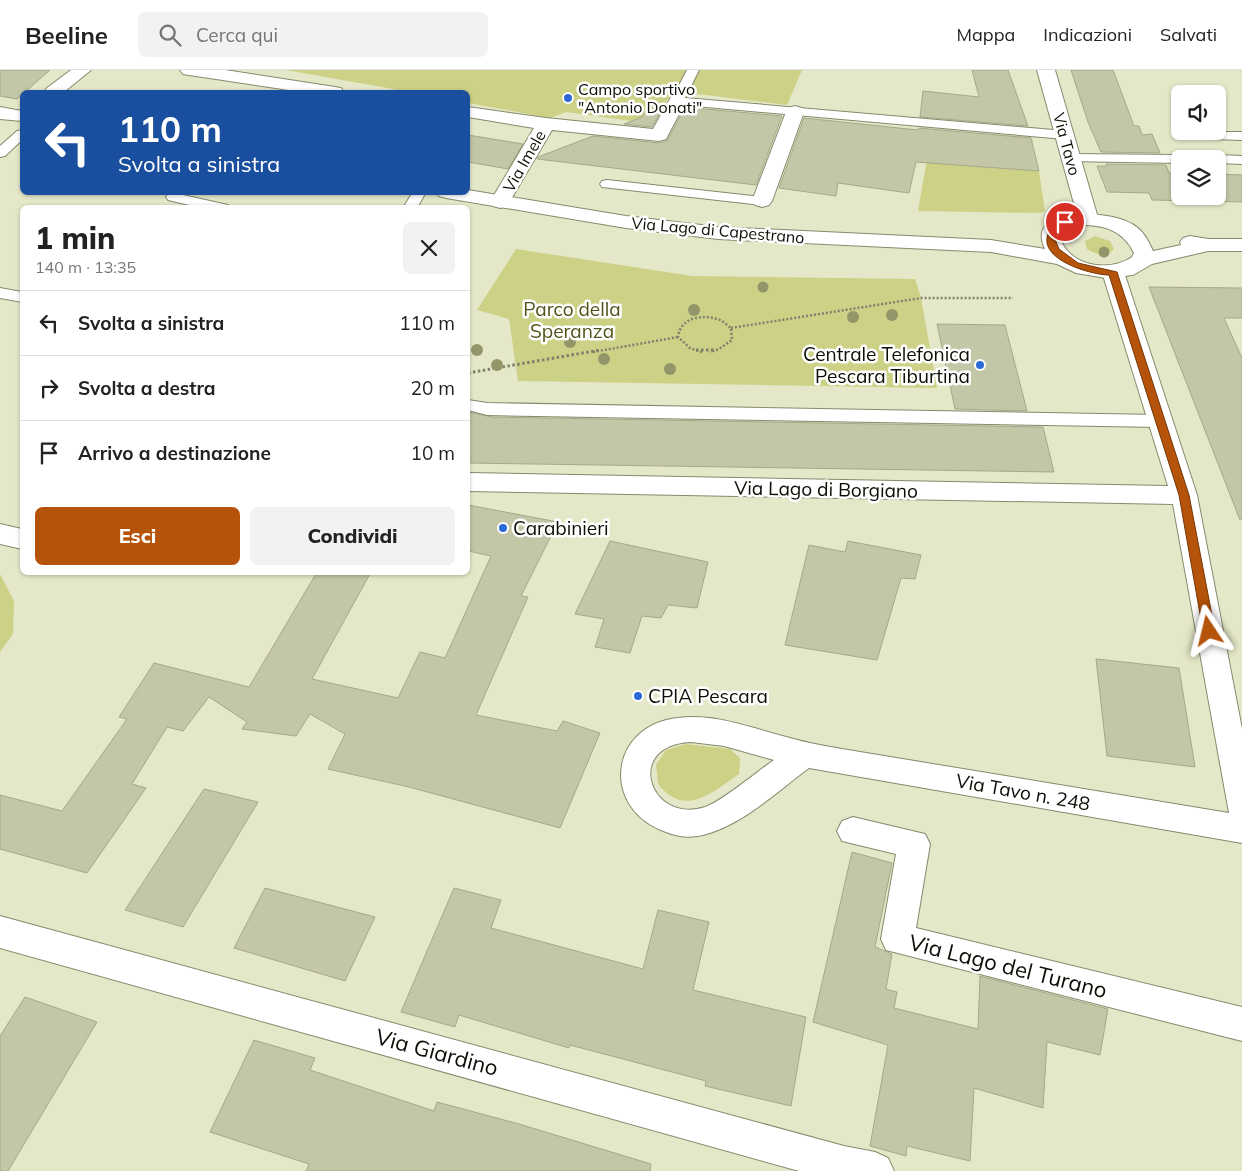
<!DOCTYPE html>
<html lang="it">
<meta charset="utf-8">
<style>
:root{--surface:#fff;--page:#f2f2f2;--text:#222;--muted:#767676;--line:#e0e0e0;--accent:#b45309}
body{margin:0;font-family:Mulish,sans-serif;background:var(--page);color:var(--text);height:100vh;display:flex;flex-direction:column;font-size:19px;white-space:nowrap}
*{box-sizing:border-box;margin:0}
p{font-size:16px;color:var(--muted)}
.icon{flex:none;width:28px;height:28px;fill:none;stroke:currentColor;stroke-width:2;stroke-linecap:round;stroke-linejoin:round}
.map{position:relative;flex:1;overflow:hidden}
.sheet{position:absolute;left:20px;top:135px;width:450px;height:370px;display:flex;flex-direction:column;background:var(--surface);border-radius:8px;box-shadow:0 1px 4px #0004}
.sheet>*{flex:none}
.banner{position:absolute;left:20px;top:20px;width:450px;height:105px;border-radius:8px;box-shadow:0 1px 4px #0004;background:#1a4fa0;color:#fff;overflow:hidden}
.fabs{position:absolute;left:1171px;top:15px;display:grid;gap:10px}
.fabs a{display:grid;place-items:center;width:55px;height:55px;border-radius:8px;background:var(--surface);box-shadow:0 1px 4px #0004;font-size:25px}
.pin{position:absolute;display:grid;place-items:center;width:42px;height:42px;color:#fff;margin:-21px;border:2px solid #fff;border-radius:50%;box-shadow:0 1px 5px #0007}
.me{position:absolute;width:55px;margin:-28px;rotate:350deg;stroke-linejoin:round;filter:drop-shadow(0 0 4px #0008)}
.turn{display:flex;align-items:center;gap:18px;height:105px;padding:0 15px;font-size:22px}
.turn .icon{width:65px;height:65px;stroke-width:2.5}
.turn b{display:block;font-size:35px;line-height:42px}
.round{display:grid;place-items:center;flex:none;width:52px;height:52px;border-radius:8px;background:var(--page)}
.summary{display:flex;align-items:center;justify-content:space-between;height:85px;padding:0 15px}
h1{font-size:30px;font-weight:800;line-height:38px}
.primary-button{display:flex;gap:10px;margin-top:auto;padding:10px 15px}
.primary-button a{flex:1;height:58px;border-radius:8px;background:var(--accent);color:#fff;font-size:20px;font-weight:800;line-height:58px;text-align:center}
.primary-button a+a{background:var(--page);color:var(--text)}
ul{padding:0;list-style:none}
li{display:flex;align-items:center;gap:15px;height:65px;padding:0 15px;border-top:1px solid var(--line)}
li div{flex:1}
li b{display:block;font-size:19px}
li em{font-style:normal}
header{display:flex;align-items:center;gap:30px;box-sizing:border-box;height:70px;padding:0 25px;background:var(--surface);border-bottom:1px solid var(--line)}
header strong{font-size:24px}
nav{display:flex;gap:28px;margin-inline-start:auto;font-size:18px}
.search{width:350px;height:45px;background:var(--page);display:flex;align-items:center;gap:12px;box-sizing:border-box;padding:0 18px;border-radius:8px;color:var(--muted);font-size:19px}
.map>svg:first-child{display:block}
.green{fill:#ccd186}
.building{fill:#c3c6a7;stroke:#a5a88a}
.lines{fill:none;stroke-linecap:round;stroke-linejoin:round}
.lane-casing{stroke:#86896c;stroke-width:2}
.street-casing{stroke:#86896c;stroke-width:2}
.secondary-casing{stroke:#86896c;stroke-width:2}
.path-far1{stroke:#7f816c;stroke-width:2.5;stroke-dasharray:2 2;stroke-linecap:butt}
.path{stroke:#7f816c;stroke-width:3;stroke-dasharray:2.5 2.5;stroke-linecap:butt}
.lane{fill:#fff;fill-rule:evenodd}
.street{fill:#fff;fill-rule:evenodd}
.secondary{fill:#fff;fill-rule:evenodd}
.tree{fill:#939668}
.route{fill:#b45309;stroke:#753606}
.poi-dot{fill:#2e6ad7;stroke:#fff;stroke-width:2}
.labels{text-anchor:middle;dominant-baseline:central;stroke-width:5;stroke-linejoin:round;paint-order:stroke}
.far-poi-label{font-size:16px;fill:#0c0d04;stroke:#fff;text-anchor:start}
.far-street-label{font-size:16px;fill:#0c0d04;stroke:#fff}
.park-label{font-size:19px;fill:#505219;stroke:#fff}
.poi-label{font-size:19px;fill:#0c0d04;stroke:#fff;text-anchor:start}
.street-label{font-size:19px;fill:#0c0d04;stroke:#fff}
.near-street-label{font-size:22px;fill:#0c0d04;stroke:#fff}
</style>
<header>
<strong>Beeline</strong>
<div class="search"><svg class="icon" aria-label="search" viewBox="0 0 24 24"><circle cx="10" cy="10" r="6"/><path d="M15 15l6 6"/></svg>Cerca qui</div>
<nav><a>Mappa</a><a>Indicazioni</a><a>Salvati</a></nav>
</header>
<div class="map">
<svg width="1242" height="1101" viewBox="0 0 1242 1101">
<rect width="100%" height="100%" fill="#e5e8c8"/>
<path class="green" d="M 286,0 L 802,0 L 787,35 L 673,21 L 661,39 L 631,51 L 566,42 L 550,48 L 468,33 L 468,22 L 410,22 Z
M 932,60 L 1029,67 L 1034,72 L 959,66 L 959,95 L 1039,101 L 1045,141 L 1040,143 L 918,141 Z
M 1095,166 L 1110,171 L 1114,179 C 1106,187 1096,185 1087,179 L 1085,171 Z
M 516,179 L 692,206 L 915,209 L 921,228 L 937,318 L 518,311 L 509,249 L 477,240 Z
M 0,504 L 14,531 L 13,564 L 0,582 Z
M 686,674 L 730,679 L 740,688 L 739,704 C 712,723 685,748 658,714 L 656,695 L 666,680 Z"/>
<path class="building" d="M 0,0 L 50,0 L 17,29 L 0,26 Z
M 972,0 L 1008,0 L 1028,56 L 920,47 L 923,21 L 979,27 Z
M 1071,0 L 1113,0 L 1134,56 L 1139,56 L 1142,65 L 1152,64 L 1160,83 L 1101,82 L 1088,52 Z
M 649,38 L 662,39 L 652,57 L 624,54 L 642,47 Z
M 694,38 L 782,46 L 756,115 L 537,89 L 538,87 L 593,66 L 659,73 L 667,71 L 683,41 L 692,42 Z
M 804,48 L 918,60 L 919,58 L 1031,68 L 1039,101 L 916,92 L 909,123 L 838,113 L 836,126 L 779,118 Z
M 468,65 L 523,74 L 508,99 L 468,92 Z
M 1106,94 L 1166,95 L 1169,103 L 1180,104 L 1180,126 L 1218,126 L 1218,104 L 1242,105 L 1242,132 L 1152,130 L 1149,123 L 1107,122 L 1097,96 L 1107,96 Z
M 1149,217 L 1242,218 L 1242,248 L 1224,248 L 1242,288 L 1242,449 L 1240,450 Z
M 937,254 L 1005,255 L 1027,341 L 955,339 Z
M 468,342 L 492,347 L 1043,357 L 1054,402 L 468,393 Z
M 468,435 L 558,452 L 521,526 L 528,527 L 476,645 L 557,661 L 563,651 L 600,663 L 560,758 L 409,717 L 328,699 L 345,664 L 310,644 L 296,666 L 242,659 L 247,652 L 209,627 L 183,661 L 167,657 L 132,714 L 146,718 L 87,803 L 0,779 L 0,725 L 62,741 L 127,649 L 119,647 L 154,593 L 249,617 L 317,502 L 371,502 L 312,609 L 398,628 L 420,582 L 445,588 L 491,486 L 468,481 Z
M 610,471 L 708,492 L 697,538 L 668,535 L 661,548 L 642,546 L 630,583 L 595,577 L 604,549 L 575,544 Z
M 848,471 L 921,485 L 915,509 L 901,508 L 877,590 L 785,575 L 809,475 L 845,482 Z
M 1096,589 L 1179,598 L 1195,697 L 1107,686 Z
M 204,719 L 258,732 L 183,857 L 125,840 Z
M 852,782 L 892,793 L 875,877 L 892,884 L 886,919 L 897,922 L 894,938 L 978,959 L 980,906 L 1108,939 L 1100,985 L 1047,972 L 1043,1038 L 974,1018 L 970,1091 L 907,1076 L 906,1086 L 870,1076 L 888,975 L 813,952 Z
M 265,818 L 375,847 L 345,911 L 234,878 Z
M 454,818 L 501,830 L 491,858 L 643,899 L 658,840 L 709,852 L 693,920 L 806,947 L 791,1036 L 705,1016 L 706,1011 L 570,975 L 569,978 L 459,945 L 455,957 L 401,942 Z
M 25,927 L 97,952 L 8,1101 L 0,1101 L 0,966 Z
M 254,970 L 315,988 L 310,1000 L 434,1041 L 437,1032 L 519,1054 L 651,1094 L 650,1101 L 306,1101 L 309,1094 L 210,1062 Z"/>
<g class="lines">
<g class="lane-casing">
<path id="lane" d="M 687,0 L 699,0 L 685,28 L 1065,61 L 1071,65 L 1065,69 L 673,34 L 671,31 Z
M 22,60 L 22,70 L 5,86 L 0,87 L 0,76 L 17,61 Z
M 1216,62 L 1242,62 L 1242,70 L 1211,69 L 1210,66 Z
M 1071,84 L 1180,85 L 1186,89 L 1180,89 L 1180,93 L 1066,91 L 1064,88 Z
M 1218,85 L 1242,86 L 1242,94 L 1218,93 L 1218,89 L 1212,89 Z
M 607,110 L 762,127 L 769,131 L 762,135 L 602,117 L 600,114 L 602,111 Z
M 170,122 L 184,122 L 183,125 L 228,135 L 230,138 L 202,138 L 168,130 L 166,127 Z
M 413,122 L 426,122 L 417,138 L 403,138 Z
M 0,218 L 22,222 L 22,232 L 0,228 Z
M 468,330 L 487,333 L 1159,345 L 1165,347 L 1167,351 L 1165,355 L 1159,357 L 487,345 L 468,340 Z"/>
</g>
<g class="street-casing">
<path id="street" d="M 71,0 L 91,0 L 64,22 L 44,22 L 47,18 Z
M 180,0 L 225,0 L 335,17 L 341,18 L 344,22 L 302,22 L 189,5 L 183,4 Z
M 1037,0 L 1055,0 L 1098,148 L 1095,152 L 1088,154 L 1081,152 L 1078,148 Z
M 677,26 L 683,27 L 686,31 L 666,69 L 659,71 L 552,60 L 507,136 L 500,138 L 493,136 L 490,132 L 534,58 L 468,47 L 468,37 L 546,48 L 653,59 L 671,27 Z
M 795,36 L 802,38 L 804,42 L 772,131 L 769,135 L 762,137 L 755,135 L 752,131 L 786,42 L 788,38 Z
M 1113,195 L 1121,197 L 1124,202 L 1197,425 L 1242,659 L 1242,773 L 809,698 C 776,722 743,755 703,765 C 690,768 678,767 666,762 C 600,739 609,655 678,648 C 716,643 754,659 790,668 C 807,673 825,676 842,679 L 1229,743 L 1173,434 L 468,421 L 468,403 L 1168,416 L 1102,202 L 1105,197 ZM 691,672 L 724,676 L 774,690 C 756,702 724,730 705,737 C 649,755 623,675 691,672 Z
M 0,454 L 22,459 L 22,479 L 0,474 Z
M 853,747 L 925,764 L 930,774 L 916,858 L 1242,937 L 1242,971 L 886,880 L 881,869 L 896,784 L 842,771 L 837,761 L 842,751 Z
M 0,846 L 844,1076 L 875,1082 L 888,1088 L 894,1101 L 799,1101 L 0,878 Z"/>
</g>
<g class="secondary-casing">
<path id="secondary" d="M 0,37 L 22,41 L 22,51 L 0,49 Z
M 468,120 L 626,146 L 718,157 L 991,170 L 1045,179 C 1024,135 1109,140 1132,154 C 1143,160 1148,170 1153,181 L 1181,175 L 1180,172 L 1183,168 L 1190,166 L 1208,169 L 1242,169 L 1242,181 L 1208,181 L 1152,194 L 1133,205 L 1106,208 L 1076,203 L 1057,194 L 991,182 L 718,169 L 626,158 L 446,128 L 439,126 L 436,122 L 468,122 ZM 1077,155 C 1101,154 1123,159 1134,183 L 1132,187 C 1111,201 1075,198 1062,173 L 1063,163 L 1069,158 Z"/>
</g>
<path class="path-far1" d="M 731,258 L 921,228 L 1013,228
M 593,282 L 678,267
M 702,282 L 690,278 L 678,267 C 680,248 701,244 717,249 C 722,250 727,255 731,258 L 732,270 L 719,279 L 710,282"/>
<path class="path" d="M 696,280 L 716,280
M 468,303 L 600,280"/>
<use href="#lane" class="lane"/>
<use href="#street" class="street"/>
<use href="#secondary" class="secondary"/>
</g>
<g class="tree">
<circle cx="1104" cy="182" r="5.5"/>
<circle cx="763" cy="217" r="5.5"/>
<circle cx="694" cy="240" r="6"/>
<circle cx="595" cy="241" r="6"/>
<circle cx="892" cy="245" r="6"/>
<circle cx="853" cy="247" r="6"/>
<circle cx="570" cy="272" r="6"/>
<circle cx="477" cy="280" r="6"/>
<circle cx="604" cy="289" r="6"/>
<circle cx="497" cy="295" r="6"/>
<circle cx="670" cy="299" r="6"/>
</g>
<path class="route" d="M 1062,150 L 1069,152 L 1057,164 L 1056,172 L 1059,179 L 1078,193 L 1117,202 L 1189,425 L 1215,561 L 1213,564 L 1209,565 L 1203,561 L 1179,425 L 1109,205 C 1092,205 1038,190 1048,164 C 1050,159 1058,154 1062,150 Z"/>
<g class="poi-dot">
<circle cx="568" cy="28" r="5"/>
<circle cx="980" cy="295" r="5"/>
<circle cx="503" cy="458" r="5"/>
<circle cx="638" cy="626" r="5"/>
</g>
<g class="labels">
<g class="far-poi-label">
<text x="578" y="19">Campo sportivo<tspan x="578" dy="18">"Antonio Donati"</tspan></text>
</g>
<g class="far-street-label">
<text transform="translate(1067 74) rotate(75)">Via Tavo</text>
<text transform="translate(524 91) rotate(-60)">Via Imele</text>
<text transform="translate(718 160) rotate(5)">Via Lago di Capestrano</text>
</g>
<g class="park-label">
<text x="572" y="239">Parco della<tspan x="572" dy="22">Speranza</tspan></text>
</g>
<g class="poi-label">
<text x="970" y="284" text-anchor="end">Centrale Telefonica<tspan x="970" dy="22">Pescara Tiburtina</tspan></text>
<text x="513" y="458">Carabinieri</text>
<text x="648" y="626">CPIA Pescara</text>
</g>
<g class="street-label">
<text transform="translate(826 419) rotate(1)">Via Lago di Borgiano</text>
<text transform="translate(1023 722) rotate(10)">Via Tavo n. 248</text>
</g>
<g class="near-street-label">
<text transform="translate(1008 896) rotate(14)">Via Lago del Turano</text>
<text transform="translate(437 982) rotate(15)">Via Giardino</text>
</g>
</g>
</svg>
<div class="fabs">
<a><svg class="icon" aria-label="sound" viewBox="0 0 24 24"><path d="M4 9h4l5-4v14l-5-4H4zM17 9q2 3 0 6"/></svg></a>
<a><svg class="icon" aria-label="layers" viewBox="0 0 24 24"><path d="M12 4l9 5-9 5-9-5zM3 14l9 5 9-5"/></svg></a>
</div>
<div class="pin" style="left:1065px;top:152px;background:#d93025"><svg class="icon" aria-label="arrive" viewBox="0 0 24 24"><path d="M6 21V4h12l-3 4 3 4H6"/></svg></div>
<svg class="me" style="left:1209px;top:561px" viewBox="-20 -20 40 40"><path d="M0-17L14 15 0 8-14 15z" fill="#b45309" stroke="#fff" stroke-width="4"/></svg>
<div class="banner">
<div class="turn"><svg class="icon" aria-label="left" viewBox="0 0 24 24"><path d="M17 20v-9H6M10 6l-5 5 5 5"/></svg><div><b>110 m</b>Svolta a sinistra</div></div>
</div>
<section class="sheet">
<div class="summary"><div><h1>1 min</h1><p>140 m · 13:35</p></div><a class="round"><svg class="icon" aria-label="close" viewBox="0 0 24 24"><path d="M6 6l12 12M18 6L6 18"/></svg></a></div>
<ul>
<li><svg class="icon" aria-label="left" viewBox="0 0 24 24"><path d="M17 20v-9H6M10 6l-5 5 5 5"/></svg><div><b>Svolta a sinistra</b></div><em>110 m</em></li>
<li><svg class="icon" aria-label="right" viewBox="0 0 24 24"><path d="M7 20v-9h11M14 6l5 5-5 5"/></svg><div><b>Svolta a destra</b></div><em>20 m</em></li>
<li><svg class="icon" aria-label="arrive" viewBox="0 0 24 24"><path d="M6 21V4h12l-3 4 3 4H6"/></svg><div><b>Arrivo a destinazione</b></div><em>10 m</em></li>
</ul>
<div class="primary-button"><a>Esci</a><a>Condividi</a></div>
</section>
</div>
